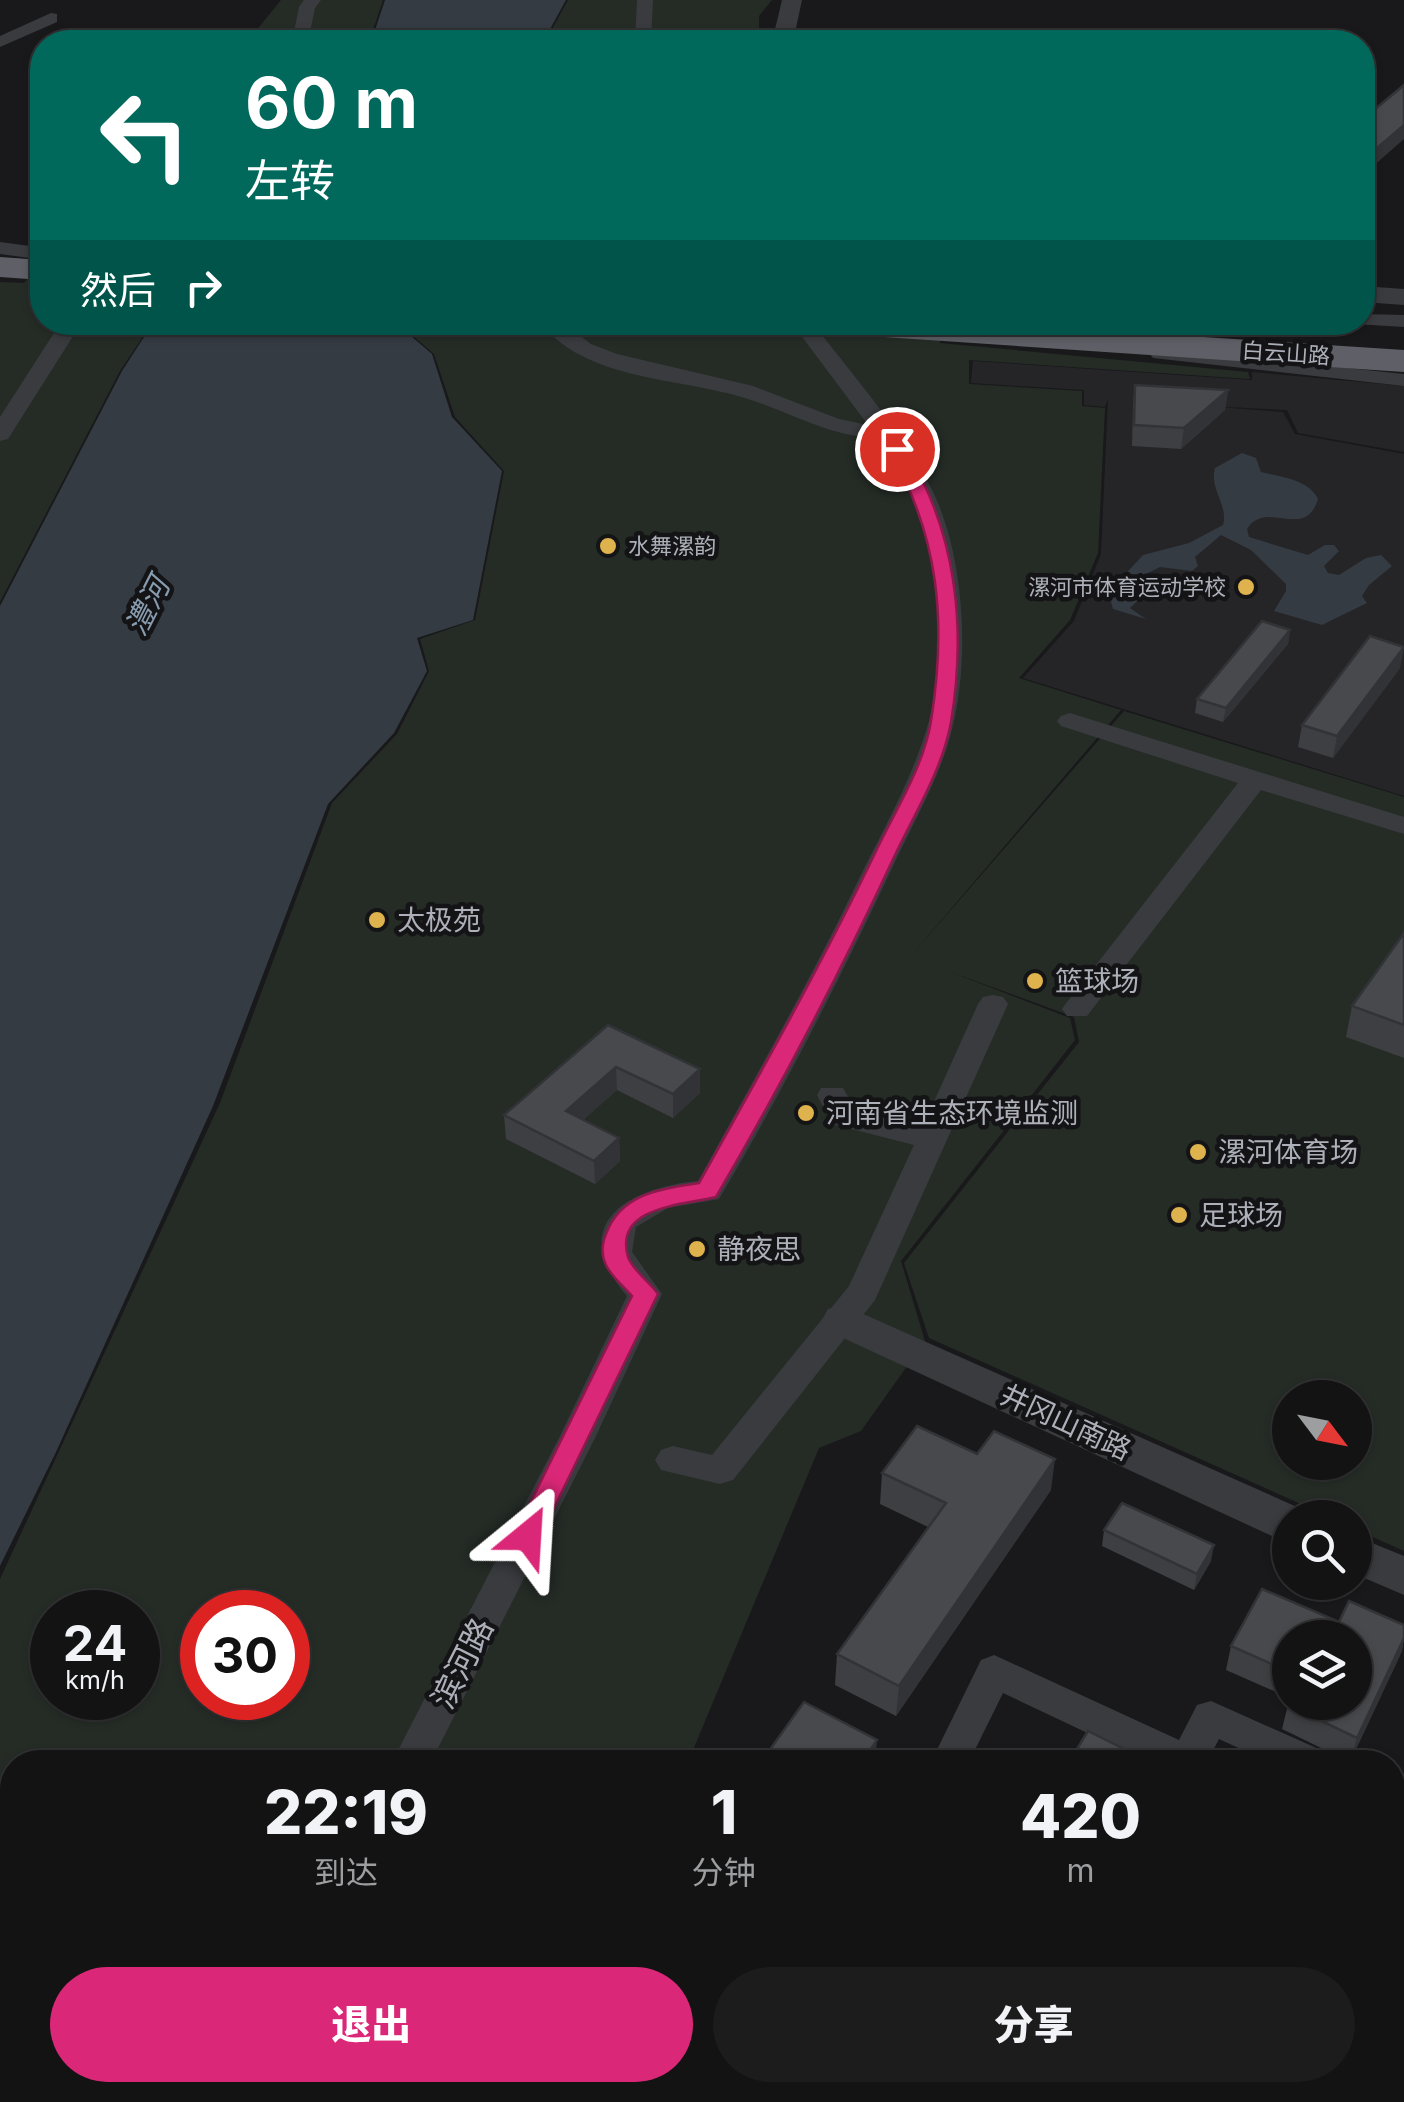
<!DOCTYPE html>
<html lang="zh">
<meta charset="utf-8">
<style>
:root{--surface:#131314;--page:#1c1c1d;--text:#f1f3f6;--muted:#9d9ea0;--line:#323234;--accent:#db2777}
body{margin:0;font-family:Inter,"Noto Sans SC",sans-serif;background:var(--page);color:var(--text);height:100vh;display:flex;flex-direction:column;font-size:38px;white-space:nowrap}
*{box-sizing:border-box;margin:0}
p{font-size:32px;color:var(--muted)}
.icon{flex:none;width:55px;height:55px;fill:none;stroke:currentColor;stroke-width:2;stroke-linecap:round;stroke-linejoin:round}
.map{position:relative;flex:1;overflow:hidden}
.panel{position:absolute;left:0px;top:1750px;width:1405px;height:352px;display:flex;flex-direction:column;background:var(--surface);border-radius:40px 40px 0 0;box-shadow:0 2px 8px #0004,0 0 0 2px var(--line)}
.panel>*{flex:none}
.banner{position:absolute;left:30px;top:30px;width:1345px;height:305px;border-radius:40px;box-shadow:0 2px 8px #0004,0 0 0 2px var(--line);background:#00695c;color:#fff;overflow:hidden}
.needle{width:65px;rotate:122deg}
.fabs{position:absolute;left:1272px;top:1380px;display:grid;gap:20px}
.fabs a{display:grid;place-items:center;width:100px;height:100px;border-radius:50%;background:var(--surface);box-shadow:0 2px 8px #0004,0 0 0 2px var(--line);font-size:50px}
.speed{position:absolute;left:30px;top:1590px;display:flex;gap:20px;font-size:50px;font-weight:700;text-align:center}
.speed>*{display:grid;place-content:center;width:130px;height:130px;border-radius:50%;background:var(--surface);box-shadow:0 2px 8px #0004,0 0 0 2px var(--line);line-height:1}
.speed small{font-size:25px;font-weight:400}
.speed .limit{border:15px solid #d22;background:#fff;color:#111}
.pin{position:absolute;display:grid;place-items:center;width:85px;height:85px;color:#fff;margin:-42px;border:5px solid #fff;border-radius:50%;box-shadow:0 2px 10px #0007}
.me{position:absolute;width:110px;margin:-55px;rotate:27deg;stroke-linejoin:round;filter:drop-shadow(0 0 8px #0008)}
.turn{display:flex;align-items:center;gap:35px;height:210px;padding:0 50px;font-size:45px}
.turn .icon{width:130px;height:130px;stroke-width:2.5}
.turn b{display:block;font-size:70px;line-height:85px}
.then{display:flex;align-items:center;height:95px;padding:0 50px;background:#0003;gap:20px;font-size:38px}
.eta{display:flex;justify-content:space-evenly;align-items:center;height:170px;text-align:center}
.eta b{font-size:60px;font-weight:800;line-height:70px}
.cta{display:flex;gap:20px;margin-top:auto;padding:20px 50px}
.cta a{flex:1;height:115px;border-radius:60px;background:var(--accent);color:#fff;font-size:40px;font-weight:800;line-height:115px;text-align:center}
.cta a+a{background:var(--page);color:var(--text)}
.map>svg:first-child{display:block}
.built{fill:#252528}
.green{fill:#252c26;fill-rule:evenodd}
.water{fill:#343b42}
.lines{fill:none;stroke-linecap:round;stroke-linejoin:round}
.minor{fill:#3a3b3f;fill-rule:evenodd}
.tertiary{fill:#3a3b3f;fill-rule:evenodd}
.trunk{fill:#5f6067;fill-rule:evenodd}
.wall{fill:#3e3f42}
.shaded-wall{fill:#323336}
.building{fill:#48494d;stroke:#323336;stroke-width:2.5}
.route{fill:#db2777;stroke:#8e194d;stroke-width:2.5}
.poi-dot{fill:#deb24d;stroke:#141416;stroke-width:4}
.labels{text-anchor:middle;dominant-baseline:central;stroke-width:9;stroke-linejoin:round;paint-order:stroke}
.far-street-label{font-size:22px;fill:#adb0b9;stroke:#141416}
.far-poi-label{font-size:22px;fill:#adb0b9;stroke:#141416;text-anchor:start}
.poi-label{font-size:28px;fill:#adb0b9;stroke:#141416;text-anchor:start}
.street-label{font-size:28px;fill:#adb0b9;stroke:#141416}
.water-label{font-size:30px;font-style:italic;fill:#889cb0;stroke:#141416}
.near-street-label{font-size:32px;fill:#adb0b9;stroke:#141416}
</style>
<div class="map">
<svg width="1404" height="2102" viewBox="0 0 1404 2102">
<rect width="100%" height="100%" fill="#19191b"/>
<path class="built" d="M 973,361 L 1252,380 L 1252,372 L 1404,386 L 1404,452 L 1298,433 L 1287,410 L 1207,406 L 1283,412 L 1295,434 L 1404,454 L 1404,796 L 1023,678 L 1074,621 L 1101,554 L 1108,399 L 1105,407 L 1084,405 L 1084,390 L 971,383 Z"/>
<path class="green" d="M 281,0 L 383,0 L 369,42 L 247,42 Z
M 568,0 L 772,0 L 759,16 L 759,42 L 545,42 Z
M 42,261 L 42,322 L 152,323 L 120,371 L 0,602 L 0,282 L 24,283 Z
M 398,323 L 942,323 L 940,343 L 1248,372 L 1250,379 L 969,360 L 969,384 L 1082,391 L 1082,406 L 1105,408 L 1098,553 L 1070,620 L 1019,678 L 1121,710 L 909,958 L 1124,711 L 1404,797 L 1404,1551 L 1355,1529 L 1355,1518 L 1330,1517 L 929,1338 L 904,1263 L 1079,1042 L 1074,1017 L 948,971 L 1070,1018 L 1075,1040 L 901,1261 L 925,1341 L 861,1431 L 819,1448 L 688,1762 L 12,1762 L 12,2090 L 552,2090 L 547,2102 L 0,2102 L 0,1579 L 220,1103 L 332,803 L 397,734 L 429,671 L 420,639 L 475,620 L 504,471 L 455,417 L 434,354 ZM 1290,1398 L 1355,1398 L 1355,1462 L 1290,1462 ZM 52,1612 L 138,1612 L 138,1698 L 52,1698 ZM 202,1612 L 288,1612 L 288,1698 L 202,1698 Z"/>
<path class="water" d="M 385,0 L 566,0 L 543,42 L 371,42 Z
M 153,323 L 396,323 L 432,354 L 452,417 L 502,471 L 473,620 L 417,638 L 427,671 L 394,733 L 328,804 L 213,1106 L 56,1452 L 0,1566 L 0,606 L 122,371 Z
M 1242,453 L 1256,458 L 1261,472 C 1280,477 1308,479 1318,499 C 1305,542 1267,498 1247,529 L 1249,537 L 1308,555 L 1325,545 L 1334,545 L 1339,551 L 1324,566 L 1328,573 L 1339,575 L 1366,558 L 1381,555 L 1392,566 L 1369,585 L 1362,596 L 1367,603 L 1322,625 L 1274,611 L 1286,591 L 1286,584 L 1251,550 L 1221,535 L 1195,557 L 1198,566 L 1192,571 L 1160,567 L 1148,573 L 1144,595 L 1130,608 L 1146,619 L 1113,609 L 1111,602 L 1119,581 L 1143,555 L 1189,543 L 1223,525 C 1229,506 1209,489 1215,468 Z"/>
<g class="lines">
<path class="minor" d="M 304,0 L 321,0 L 315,8 L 308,42 L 292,42 L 299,7 Z
M 637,0 L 653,0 L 651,42 L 635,42 Z
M 51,13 L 57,14 L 57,22 L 0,47 L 0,36 Z
M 0,242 L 30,246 L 40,252 L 30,258 L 0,254 Z
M 1362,314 L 1404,315 L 1404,327 L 1355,324 L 1362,322 Z
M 61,322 L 82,322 L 8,439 L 0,441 L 0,417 Z
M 540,322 L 562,322 L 591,344 L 617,354 L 753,386 L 839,419 L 868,425 L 791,322 L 812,322 C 853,376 900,428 931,488 C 964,552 970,656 953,725 C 942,774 915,819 894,864 C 841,977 783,1091 719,1199 L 668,1208 L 636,1227 L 632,1252 L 662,1294 L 595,1438 L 431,1762 L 392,1762 L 559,1438 L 627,1296 C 566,1226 625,1188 698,1181 C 751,1084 807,987 855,887 C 880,835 910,784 927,728 C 947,660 939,555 910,490 C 902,472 888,455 878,438 C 827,437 786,409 738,396 C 675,378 583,379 540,322 Z
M 1160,348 L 1404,374 L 1404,386 L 1153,358 L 1150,354 L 1153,350 Z
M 1070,713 L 1404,817 L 1404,834 L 1261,790 L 1087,1016 L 1067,1016 L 1062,1009 L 1067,1002 L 1238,783 L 1061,726 L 1057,721 L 1061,716 Z
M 993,995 L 1003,997 L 1008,1004 L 875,1300 L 733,1480 L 720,1484 L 661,1470 L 655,1460 L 661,1450 L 673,1446 L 712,1455 L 849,1286 L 914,1145 L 832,1124 L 817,1095 L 821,1088 L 843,1088 L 855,1109 L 923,1126 L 978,1004 L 983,997 Z
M 994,1655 L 1179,1740 L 1197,1705 L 1211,1701 L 1321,1750 L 1327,1762 L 1269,1762 L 1219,1739 L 1207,1762 L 1149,1762 L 1003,1693 L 969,1762 L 931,1762 L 981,1660 Z
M 1392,1786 L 1404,1790 L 1404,1825 L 1392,1821 Z
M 1404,1903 L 1404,1961 L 1392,1966 L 1392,1908 Z
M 222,2090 L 267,2090 L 262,2102 L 217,2102 Z
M 771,2090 L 815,2090 L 810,2102 L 766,2102 Z
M 915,2090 L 976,2090 L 981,2102 L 920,2102 Z
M 987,2090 L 1033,2090 L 1028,2102 L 982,2102 Z
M 1305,2090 L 1350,2090 L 1345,2102 L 1300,2102 Z"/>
<path class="tertiary" d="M 782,0 L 802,0 L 793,42 L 772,42 Z
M 1362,286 L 1404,289 L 1404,305 L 1362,302 Z
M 843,1305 L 1306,1511 L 1309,1518 L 1290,1518 L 1290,1542 L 1274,1537 L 828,1331 L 822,1320 L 828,1309 Z
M 1355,1536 L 1404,1556 L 1404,1595 L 1355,1574 Z"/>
<path class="trunk" d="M 0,257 L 42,260 L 42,280 L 0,277 Z
M 792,322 L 974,322 L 1404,350 L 1404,372 L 809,332 L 797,329 Z"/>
</g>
<path class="wall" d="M 1135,385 L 1228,390 L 1225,410 L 1181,449 L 1132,446 L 1133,405 Z
M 1290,630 L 1288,644 L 1223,722 L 1195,713 L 1197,699 Z
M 1400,668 L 1333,758 L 1298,747 L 1302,725 Z
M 1404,933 L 1404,1058 L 1346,1037 L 1352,1006 Z
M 608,1025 L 700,1069 L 700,1093 L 673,1118 L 617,1090 L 583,1120 L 619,1138 L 620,1161 L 595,1184 L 506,1139 L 504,1115 Z
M 882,1473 L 1051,1490 L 896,1716 L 835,1685 L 837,1654 L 928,1527 L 880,1504 Z
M 1104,1530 L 1211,1561 L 1194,1590 L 1102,1546 Z
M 1339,1622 L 1404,1625 L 1402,1651 L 1350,1762 L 1282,1729 L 1288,1705 L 1355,1702 L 1290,1638 L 1290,1698 L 1226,1670 L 1231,1646 Z
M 637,2090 L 727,2090 L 719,2102 L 637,2102 Z"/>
<path class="shaded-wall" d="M 1404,117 L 1404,139 L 1362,176 L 1362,161 Z
M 1228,390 L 1225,410 L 1181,449 L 1184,428 Z
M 1290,630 L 1288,644 L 1223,722 L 1226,708 Z
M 1404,647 L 1400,668 L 1333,758 L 1337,736 Z
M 616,1067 L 617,1090 L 567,1134 L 566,1111 Z
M 700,1069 L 700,1093 L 673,1118 L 673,1094 Z
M 619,1138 L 620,1161 L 595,1184 L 594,1161 Z
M 1055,1459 L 1051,1490 L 896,1716 L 899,1686 Z
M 1214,1545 L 1211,1561 L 1194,1590 L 1197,1574 Z
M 1404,1638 L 1402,1651 L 1350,1762 L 1357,1738 Z
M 877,1740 L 875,1762 L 862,1762 Z
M 708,2090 L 727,2090 L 719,2102 L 700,2102 Z
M 1269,2090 L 1275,2090 L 1269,2102 L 1264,2102 Z"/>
<path class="building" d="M 1404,85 L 1404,125 L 1362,161 L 1362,120 Z
M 1135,385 L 1228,390 L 1184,428 L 1134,425 Z
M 1262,621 L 1290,630 L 1226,708 L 1197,699 Z
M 1370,636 L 1404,647 L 1337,736 L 1302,725 Z
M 1404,933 L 1404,1025 L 1352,1006 Z
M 608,1025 L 700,1069 L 673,1094 L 616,1067 L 566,1111 L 619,1138 L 594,1161 L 504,1115 Z
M 917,1426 L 977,1454 L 994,1431 L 1055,1459 L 899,1686 L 837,1654 L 946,1503 L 882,1473 Z
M 1122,1503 L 1214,1545 L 1197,1574 L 1104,1530 Z
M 1262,1589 L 1339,1622 L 1349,1601 L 1404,1625 L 1404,1638 L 1357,1738 L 1288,1705 L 1290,1701 L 1290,1702 L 1355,1702 L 1355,1638 L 1290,1638 L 1290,1672 L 1231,1646 Z
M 804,1702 L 877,1740 L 862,1762 L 761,1762 Z
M 1088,1731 L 1150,1762 L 1069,1762 Z
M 646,2090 L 708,2090 L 700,2102 L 649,2102 L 654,2094 Z
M 1168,2090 L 1269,2090 L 1264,2102 L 1162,2102 Z"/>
<path class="route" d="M 891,446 L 903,446 C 956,528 967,626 951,722 C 943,768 915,813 895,855 C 841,971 781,1086 716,1197 C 687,1205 613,1205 628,1257 C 633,1271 650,1282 658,1294 L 537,1543 L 528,1546 L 518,1543 L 514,1536 L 632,1296 C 624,1287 611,1276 606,1265 C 601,1255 602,1244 606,1234 C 621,1193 661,1189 699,1183 C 761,1072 823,962 878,847 C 897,808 924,765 931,721 C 947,622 939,536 889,449 Z"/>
<g class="poi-dot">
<circle cx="608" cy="546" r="10"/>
<circle cx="1246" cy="587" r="10"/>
<circle cx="377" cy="920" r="10"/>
<circle cx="1035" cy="981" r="10"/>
<circle cx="806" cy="1113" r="10"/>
<circle cx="1198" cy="1152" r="10"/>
<circle cx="1179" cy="1215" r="10"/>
<circle cx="697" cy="1249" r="10"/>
</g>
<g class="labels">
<g class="far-street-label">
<text transform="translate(1286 353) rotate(4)">白云山路</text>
</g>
<g class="far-poi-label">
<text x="628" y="546">水舞漯韵</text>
<text x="1226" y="587" text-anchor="end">漯河市体育运动学校</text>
</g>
<g class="poi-label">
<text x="397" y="920">太极苑</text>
<text x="1055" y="981">篮球场</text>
<text x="826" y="1113">河南省生态环境监测</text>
<text x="1218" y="1152">漯河体育场</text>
<text x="1199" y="1215">足球场</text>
<text x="717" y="1249">静夜思</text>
</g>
<g class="street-label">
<text transform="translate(1066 1422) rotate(25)">井冈山南路</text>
</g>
<g class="water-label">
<text transform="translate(147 606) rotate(-63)">澧河</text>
</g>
<g class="near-street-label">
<text transform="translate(462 1663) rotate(-63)">滨河路</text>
</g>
</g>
</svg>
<div class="fabs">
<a><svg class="needle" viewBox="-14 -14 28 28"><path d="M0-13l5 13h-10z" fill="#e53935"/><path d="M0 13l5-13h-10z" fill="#9d9ea0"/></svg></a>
<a><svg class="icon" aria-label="search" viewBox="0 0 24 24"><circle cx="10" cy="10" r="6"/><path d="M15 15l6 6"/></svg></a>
<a><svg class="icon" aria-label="layers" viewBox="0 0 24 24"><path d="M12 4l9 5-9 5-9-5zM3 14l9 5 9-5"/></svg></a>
</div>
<div class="speed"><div>24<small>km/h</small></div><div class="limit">30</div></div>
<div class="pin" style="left:897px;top:449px;background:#d93025"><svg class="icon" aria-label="arrive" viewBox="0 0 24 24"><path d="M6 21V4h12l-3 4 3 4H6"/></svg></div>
<svg class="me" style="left:528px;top:1536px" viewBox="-20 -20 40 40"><path d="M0-17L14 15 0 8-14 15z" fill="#db2777" stroke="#fff" stroke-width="4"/></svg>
<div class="banner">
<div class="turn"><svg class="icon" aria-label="left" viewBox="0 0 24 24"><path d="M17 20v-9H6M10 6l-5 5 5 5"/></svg><div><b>60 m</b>左转</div></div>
<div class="then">然后<svg class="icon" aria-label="right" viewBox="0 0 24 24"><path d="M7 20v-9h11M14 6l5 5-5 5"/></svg></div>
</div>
<section class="panel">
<div class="eta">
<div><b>22:19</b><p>到达</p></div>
<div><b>1</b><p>分钟</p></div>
<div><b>420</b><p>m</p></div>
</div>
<div class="cta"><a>退出</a><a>分享</a></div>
</section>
</div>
